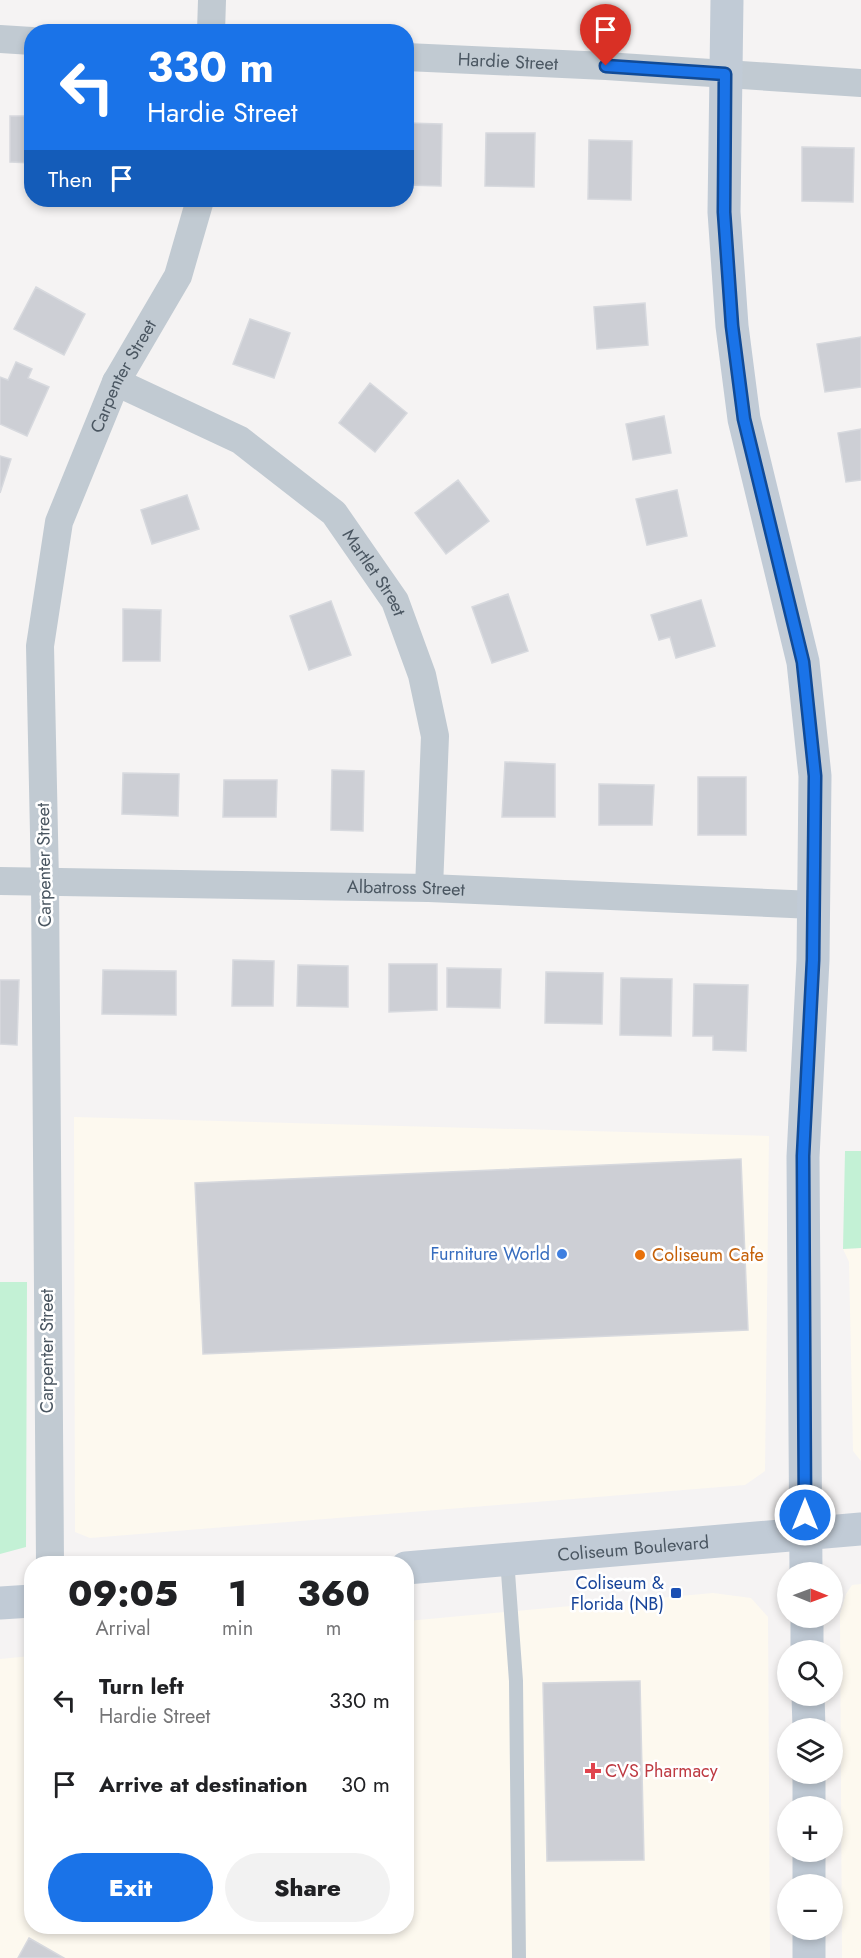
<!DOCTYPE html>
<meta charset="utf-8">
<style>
:root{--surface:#fff;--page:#f2f2f2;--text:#202124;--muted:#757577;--accent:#1a73e8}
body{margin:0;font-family:Jost,sans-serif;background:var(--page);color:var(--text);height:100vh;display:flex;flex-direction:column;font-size:22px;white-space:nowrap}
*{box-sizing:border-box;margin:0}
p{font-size:20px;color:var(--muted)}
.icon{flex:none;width:33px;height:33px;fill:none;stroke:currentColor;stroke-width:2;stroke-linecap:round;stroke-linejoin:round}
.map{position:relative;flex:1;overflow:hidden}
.panel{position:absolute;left:24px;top:1556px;width:390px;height:378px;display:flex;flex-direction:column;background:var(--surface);border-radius:24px;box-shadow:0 3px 9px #0003}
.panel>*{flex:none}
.banner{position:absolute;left:24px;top:24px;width:390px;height:183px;border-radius:24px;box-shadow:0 3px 9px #0003;background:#1a73e8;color:#fff;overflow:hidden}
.needle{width:39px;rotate:91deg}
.fabs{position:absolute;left:777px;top:1562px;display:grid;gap:12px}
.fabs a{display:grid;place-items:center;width:66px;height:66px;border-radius:50%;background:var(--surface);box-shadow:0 3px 9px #0003;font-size:30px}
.pin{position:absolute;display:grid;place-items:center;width:51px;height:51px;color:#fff;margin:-62px -26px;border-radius:50% 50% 50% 0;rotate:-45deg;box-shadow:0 0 6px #0007}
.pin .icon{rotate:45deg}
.me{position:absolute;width:66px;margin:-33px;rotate:0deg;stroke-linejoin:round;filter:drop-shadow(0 0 4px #0008)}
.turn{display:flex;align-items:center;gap:21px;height:126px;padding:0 24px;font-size:27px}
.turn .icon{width:78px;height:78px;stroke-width:2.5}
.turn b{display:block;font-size:42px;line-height:51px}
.then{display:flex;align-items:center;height:57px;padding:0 24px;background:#0003;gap:12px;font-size:22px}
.eta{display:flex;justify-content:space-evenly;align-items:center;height:102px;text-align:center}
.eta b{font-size:36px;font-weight:800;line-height:42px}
.action{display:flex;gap:12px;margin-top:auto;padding:12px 24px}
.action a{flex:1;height:69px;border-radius:36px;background:var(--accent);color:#fff;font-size:24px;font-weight:800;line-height:69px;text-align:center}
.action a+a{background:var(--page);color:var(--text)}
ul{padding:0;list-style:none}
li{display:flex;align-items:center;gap:18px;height:84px;padding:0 24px}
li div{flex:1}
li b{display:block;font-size:22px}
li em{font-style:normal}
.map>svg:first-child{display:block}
.commercial{fill:#fdf9ef}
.green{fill:#c3f1d5}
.building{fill:#cdcfd5;stroke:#d7d9de;stroke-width:1.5}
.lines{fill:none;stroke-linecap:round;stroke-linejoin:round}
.service{stroke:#c1cad2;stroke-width:14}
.minor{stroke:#c1cad2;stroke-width:28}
.secondary{stroke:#c1cbd6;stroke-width:33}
.route-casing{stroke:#114b97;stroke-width:15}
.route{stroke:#1a73e8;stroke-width:10}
.shop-dot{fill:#3f7fe0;stroke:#fff;stroke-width:2}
.food-dot{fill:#e8710a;stroke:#fff;stroke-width:2}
.transit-dot{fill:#1a4fb4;stroke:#fff;stroke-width:2}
.health-dot{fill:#e0444e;stroke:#fff;stroke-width:2}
.labels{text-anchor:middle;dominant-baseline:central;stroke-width:5;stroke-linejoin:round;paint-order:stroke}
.street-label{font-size:18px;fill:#4a5661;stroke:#fff}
.shop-label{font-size:18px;fill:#366cbe;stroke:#fff;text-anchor:end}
.food-label{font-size:18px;fill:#c56008;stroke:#fff;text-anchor:start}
.transit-label{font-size:18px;fill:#164399;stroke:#fff;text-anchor:end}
.health-label{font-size:18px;fill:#be3a42;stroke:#fff;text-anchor:start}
</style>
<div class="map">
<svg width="861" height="1958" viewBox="0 0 861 1958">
<rect width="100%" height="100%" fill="#f5f3f3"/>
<path class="commercial" d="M 74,1117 L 769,1136 L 765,1471 L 745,1485 L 90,1538 L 75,1532 Z
M 861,1248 L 861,1461 L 853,1451 L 849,1262 L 843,1249 Z
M 861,1584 L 861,1958 L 842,1958 L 840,1614 L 846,1594 L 852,1585 Z
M 713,1593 L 751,1598 L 768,1617 L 770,1958 L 0,1958 L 0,1659 L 31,1656 L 32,1926 L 406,1926 L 407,1621 Z"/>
<path class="green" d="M 845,1151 L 861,1151 L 861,1248 L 843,1249 Z
M 0,1282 L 27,1282 L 26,1547 L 0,1554 Z"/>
<path class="building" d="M 10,116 L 32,116 L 32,163 L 10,162 Z
M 406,123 L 442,124 L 441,186 L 406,185 Z
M 486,133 L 535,133 L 534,187 L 485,186 Z
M 589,140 L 632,141 L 631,200 L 588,199 Z
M 802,147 L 854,148 L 853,202 L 802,201 Z
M 36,287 L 85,314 L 64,355 L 14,329 Z
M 645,303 L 648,345 L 597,349 L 594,307 Z
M 250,319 L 290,333 L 274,378 L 233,364 Z
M 861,337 L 861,387 L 825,392 L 817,344 Z
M 16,362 L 32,369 L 28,378 L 49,387 L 27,436 L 0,424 L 0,377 L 8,380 Z
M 370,383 L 407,413 L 375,452 L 339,423 Z
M 664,416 L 671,453 L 633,460 L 626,424 Z
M 861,429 L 861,480 L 846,482 L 838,433 Z
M 0,456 L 11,459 L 0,493 Z
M 458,480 L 489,521 L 446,554 L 415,513 Z
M 677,490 L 687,536 L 647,545 L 636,499 Z
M 187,495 L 199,529 L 152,544 L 141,510 Z
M 508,594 L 528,651 L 492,663 L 472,607 Z
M 701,600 L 715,646 L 676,658 L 670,637 L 659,640 L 651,615 Z
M 331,601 L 351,655 L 309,670 L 290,616 Z
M 123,609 L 161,610 L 160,661 L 123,661 Z
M 505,762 L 555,764 L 555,817 L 502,817 Z
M 332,770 L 364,771 L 363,831 L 331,830 Z
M 123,773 L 179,774 L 178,816 L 122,814 Z
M 698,777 L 746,777 L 746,835 L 698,835 Z
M 224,780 L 277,780 L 276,817 L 223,817 Z
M 599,784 L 654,785 L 652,825 L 599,825 Z
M 233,960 L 274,961 L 273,1006 L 232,1006 Z
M 389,964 L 437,964 L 437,1010 L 389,1012 Z
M 298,965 L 348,966 L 348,1007 L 297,1006 Z
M 447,968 L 501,969 L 500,1008 L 447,1007 Z
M 103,970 L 176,971 L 176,1015 L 102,1014 Z
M 546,972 L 603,973 L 602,1024 L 545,1023 Z
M 621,978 L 672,979 L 671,1036 L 620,1035 Z
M 0,980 L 19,980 L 17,1045 L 0,1044 Z
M 694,984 L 748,985 L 746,1051 L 713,1050 L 713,1036 L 693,1036 Z
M 741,1159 L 748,1330 L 203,1354 L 195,1183 Z
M 640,1681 L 644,1860 L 547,1861 L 543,1683 Z
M 29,1938 L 64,1958 L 18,1958 Z"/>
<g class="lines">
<path class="service" d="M 507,1559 L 516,1681 L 519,1958"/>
<g class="minor">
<path d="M 211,32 L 212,0"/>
<path d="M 0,39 L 32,41"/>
<path id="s1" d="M 406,57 L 606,66 L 861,83"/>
<path id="s2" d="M 116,382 L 240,440 L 334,513 L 395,601 L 422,675 L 435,736 L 429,888"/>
<path id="s3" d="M 0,881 L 429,888 L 814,905"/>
<path id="s4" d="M 50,1563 L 45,881 L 40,646 L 59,522 L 116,382 L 178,276 L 200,200"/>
</g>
<g class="secondary">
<path d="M 727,0 L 724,212 L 732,326 L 744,419 L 803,662 L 815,776 L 813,960 L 803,1157 L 806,1572"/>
<path id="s5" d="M 406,1568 L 861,1529"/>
<path d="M 0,1603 L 32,1601"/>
<path d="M 807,1617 L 807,1650"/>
<path d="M 808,1695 L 809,1728"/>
<path d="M 809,1806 L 809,1773"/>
<path d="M 809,1884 L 809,1851"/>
<path d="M 809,1958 L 809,1929"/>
</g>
</g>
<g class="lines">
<g class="route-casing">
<path id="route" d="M 606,66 L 725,74 L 724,212 L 732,326 L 744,419 L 803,662 L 815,776 L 813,960 L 803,1156 L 805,1515"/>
</g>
<use href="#route" class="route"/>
</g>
<circle class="shop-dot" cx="562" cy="1254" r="6"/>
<circle class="food-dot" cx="640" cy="1255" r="6"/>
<rect class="transit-dot" x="670" y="1587" width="12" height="12" rx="3"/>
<path class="health-dot" d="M590 1762h6v6h6v6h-6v6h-6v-6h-6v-6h6z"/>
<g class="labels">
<g class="street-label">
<text stroke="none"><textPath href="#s1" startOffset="102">Hardie Street</textPath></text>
<text stroke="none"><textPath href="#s4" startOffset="1202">Carpenter Street</textPath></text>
<text stroke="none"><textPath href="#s2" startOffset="328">Martlet Street</textPath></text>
<text transform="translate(44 865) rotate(-91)">Carpenter Street</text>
<text stroke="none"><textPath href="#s3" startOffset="406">Albatross Street</textPath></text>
<text transform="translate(47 1351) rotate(-90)">Carpenter Street</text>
<text stroke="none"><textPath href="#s5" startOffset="228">Coliseum Boulevard</textPath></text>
</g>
<g class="shop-label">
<text x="550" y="1254">Furniture World</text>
</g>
<g class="food-label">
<text x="652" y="1255">Coliseum Cafe</text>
</g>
<g class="transit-label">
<text x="664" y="1583">Coliseum &amp;<tspan x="664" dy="21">Florida (NB)</tspan></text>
</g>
<g class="health-label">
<text x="605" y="1771">CVS Pharmacy</text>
</g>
</g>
</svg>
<div class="fabs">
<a><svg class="needle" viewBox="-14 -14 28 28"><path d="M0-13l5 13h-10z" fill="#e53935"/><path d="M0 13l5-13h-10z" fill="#757577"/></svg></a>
<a><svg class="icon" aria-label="search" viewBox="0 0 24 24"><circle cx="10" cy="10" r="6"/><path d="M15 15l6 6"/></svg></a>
<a><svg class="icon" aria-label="layers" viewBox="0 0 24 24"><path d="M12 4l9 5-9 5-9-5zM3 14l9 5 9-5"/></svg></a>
<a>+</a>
<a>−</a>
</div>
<div class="pin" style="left:606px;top:66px;background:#d93025"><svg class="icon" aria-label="arrive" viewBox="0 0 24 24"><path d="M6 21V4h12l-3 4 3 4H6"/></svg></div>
<svg class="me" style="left:805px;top:1515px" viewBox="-20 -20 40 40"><circle r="17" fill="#1a73e8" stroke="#fff" stroke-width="3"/><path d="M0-11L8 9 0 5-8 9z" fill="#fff"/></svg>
<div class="banner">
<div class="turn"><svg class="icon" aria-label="left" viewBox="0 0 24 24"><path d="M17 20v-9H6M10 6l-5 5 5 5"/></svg><div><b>330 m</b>Hardie Street</div></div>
<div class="then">Then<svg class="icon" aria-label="arrive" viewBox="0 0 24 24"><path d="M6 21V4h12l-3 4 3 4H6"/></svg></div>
</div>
<section class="panel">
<div class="eta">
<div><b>09:05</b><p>Arrival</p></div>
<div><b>1</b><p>min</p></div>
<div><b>360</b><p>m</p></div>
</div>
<ul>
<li><svg class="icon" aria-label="left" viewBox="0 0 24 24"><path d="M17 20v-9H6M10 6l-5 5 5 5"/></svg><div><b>Turn left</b><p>Hardie Street</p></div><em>330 m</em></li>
<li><svg class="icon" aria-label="arrive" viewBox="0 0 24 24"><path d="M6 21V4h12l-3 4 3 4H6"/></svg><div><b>Arrive at destination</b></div><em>30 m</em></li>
</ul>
<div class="action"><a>Exit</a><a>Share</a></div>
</section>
</div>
